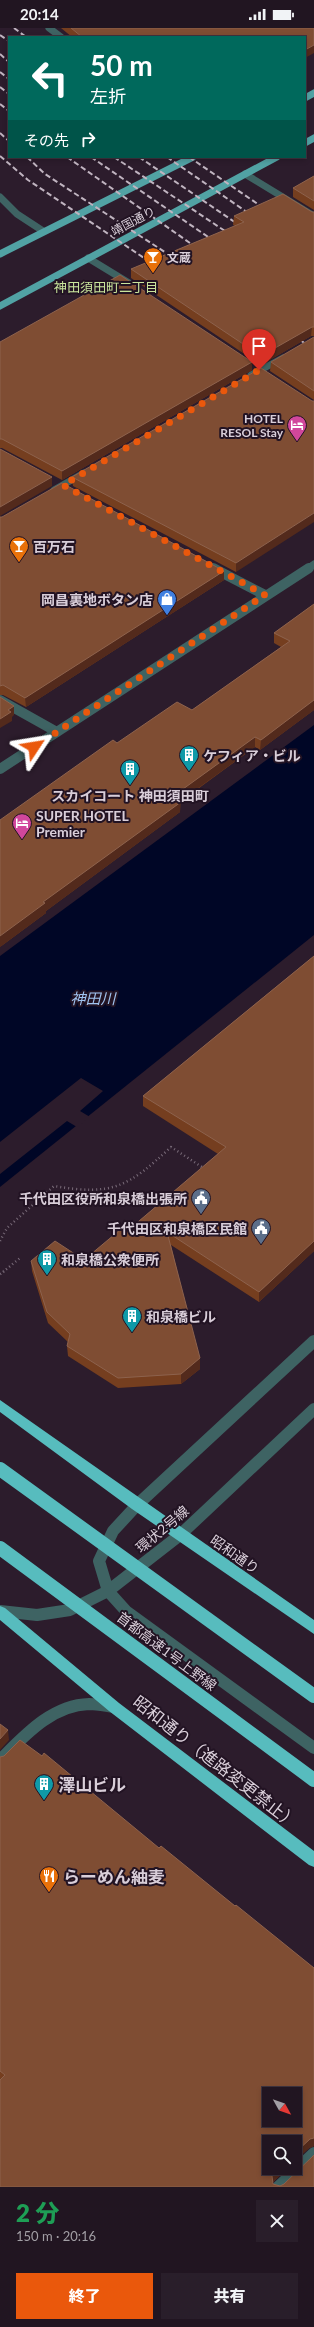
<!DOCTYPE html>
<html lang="ja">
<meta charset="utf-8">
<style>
:root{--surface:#211521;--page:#291e2a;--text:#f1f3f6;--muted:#a29fa5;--line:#3e343f;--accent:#ea580c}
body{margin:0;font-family:Lato,"Noto Sans JP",sans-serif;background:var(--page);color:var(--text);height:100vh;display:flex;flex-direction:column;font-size:15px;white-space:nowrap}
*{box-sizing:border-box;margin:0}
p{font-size:13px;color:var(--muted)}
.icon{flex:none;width:22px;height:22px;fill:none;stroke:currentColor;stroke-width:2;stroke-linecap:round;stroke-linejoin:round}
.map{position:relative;height:2159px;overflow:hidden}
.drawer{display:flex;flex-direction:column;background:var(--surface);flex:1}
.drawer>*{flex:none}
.top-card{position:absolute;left:8px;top:8px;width:298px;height:122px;border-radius:0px;box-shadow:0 2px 6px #0003,0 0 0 1px var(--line);background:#00695c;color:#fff;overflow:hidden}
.needle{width:26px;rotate:130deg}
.tools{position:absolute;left:262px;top:2059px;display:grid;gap:8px}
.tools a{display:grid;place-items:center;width:40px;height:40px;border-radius:0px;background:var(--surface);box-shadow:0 2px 6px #0003,0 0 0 1px var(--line);font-size:20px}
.pin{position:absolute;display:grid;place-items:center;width:34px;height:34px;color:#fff;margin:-41px -17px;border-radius:50% 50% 50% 0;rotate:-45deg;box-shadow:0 0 4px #0007}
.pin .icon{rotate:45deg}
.me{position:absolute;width:44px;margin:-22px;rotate:57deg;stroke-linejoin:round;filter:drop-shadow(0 0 3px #0008)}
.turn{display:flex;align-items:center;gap:14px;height:84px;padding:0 16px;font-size:18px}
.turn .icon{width:52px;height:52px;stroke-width:2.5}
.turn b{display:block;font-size:28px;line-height:34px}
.then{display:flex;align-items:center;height:38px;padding:0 16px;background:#0003;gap:8px;font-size:15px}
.round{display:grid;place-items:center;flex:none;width:42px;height:42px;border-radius:0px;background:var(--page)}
.summary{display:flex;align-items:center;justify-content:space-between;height:68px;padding:0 16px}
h1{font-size:24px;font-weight:800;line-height:30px;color:#1e9e55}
.cta{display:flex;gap:8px;margin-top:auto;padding:8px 16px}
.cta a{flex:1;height:46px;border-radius:0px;background:var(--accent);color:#fff;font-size:16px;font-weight:800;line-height:46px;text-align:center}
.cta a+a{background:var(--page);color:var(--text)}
.status{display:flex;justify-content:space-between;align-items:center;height:28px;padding:0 20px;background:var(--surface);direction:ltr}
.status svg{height:11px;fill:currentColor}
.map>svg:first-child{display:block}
.water{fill:#000626}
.pier{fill:#2c1c2c}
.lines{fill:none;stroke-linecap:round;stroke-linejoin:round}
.path-far1{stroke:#7a6c7a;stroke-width:2.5;stroke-dasharray:1 3;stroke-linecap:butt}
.path{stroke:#7a6c7a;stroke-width:3;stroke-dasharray:1 3.5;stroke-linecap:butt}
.minor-far2{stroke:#3e6363;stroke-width:7}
.minor-far1{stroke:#3e6363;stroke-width:10}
.minor{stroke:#3e6363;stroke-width:12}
.major{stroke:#51a2a4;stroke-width:7}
.highway{fill:#57bcbe;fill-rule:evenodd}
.rail{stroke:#c0b4c0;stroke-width:2;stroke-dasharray:5.5 3;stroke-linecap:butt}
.highway-bridge{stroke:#57bcbe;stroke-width:14}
.wall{fill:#753e1f}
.shaded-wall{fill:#532a1c}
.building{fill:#7f4d33;stroke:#8d624d;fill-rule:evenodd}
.route{stroke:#ea580c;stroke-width:7;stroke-dasharray:0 12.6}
.labels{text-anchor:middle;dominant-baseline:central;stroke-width:4;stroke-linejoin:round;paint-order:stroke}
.far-street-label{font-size:12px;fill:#d9ced9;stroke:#221323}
.far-poi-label{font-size:12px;font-weight:bold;fill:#d9ced9;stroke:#221323;text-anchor:start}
.far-neighbourhood-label{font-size:13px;fill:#c9e59c;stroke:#221323}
.poi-label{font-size:14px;font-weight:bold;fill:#d9ced9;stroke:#221323;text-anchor:start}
.street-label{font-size:14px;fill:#d9ced9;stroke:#221323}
.water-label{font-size:15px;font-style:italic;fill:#a0c3f0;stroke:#221323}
.near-street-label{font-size:17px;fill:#d9ced9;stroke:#221323}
.near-poi-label{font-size:17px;font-weight:bold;fill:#d9ced9;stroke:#221323;text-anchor:start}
</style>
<div class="status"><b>20:14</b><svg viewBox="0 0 49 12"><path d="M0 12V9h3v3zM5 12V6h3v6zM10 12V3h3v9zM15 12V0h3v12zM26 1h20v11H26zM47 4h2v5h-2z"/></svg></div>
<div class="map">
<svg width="314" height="2159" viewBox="0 0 314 2159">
<rect width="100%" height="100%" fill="#2c1c2c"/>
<path class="water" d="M 314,697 L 314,907 L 0,1159 L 0,928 Z"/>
<path class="pier" d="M 81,1050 L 103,1063 L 80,1083 L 90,1089 L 77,1099 L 67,1093 L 0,1146 L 0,1114 Z"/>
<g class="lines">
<path class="path-far1" d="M 0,1213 L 7,1200 L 54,1158 C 113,1168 128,1159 171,1119 L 205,1141
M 3,1244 L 20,1230"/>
<path class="path" d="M 0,1246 L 4,1243"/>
<path class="minor-far2" d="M 49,0 L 61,9
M 245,146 L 314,188
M 0,169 L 17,186 L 43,203
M 88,230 L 129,255
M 251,347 L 283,330
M 54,462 L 84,445
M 212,539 L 215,541
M 307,541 L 314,536"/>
<path class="minor-far1" d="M 213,540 L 265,567
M 0,672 L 57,704
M 0,741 L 309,540"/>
<path class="minor" d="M 314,1313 L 137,1477 L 113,1503 L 99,1533 L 108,1563 L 126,1583 L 314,1720
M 0,1583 L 37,1587 L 70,1582 L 108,1563 L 180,1507 L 314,1381
M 0,1732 C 25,1707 52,1677 89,1676 C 98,1676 106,1678 114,1679
M 278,2159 L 314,2125"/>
<path class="major" d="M 305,70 L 314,65
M 305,115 L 314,110
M 0,226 L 193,129
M 0,278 L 277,129"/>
<path class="highway" d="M 0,1372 L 314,1592 L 314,1606 L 132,1481 L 0,1384 Z
M 0,1578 L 5,1580 L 119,1675 L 314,1823 L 314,1839 L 309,1837 L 109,1683 L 0,1592 Z"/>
<path class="rail" d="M 14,0 L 26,9
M 0,7 L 9,13
M 0,26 L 9,34
M 0,44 L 9,51
M 0,59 L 9,66
M 0,76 L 9,83
M 0,105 L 9,113
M 0,128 L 28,152 L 159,240
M 27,129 L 45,146 L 177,232
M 67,129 L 200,222
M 91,129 L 217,215
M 114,129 L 234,209
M 139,129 L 242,199
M 167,129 L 254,189
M 189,129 L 268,183
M 292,307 L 314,321"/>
<path class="highway-bridge" d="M 0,1441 L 314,1668
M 0,1520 L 314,1752"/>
</g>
<path class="wall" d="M 61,0 L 314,0 L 305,9 L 72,9 Z
M 314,148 L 314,182 L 293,169 L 293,160 Z
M 312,184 L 314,184 L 314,308 L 311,308 L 261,337 L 131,250 L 131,241 L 235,198 L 233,197 L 234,188 Z
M 314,309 L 314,372 L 270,343 L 271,334 Z
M 0,314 L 252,334 L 252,342 L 62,452 L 2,420 L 0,420 Z
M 261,340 L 236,544 L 73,458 L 72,449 Z
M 0,489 L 224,552 L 26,679 L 3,667 L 0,667 Z
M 314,576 L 314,682 L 260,722 L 255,719 L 180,774 L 180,784 L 46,883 L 46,885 L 0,919 L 117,715 L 192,682 L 281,619 L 274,615 L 274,605 Z
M 314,928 L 314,1223 L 259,1274 L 171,1217 L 200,1341 L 181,1356 L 118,1360 L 68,1328 L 67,1318 L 68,1314 L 48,1295 L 32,1243 L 31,1233 L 84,1232 L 132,1199 L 218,1126 L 143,1078 L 143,1068 Z
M 0,1729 L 159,1820 L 235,1878 L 314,1940 L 314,2118 L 309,2120 L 295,2133 L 295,2114 L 269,2140 L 288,2140 L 273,2154 L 273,2156 L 280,2158 L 314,2159 L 0,2159 L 1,2052 L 0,2051 Z"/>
<path class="shaded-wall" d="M 314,17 L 314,25 L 305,30 L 305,22 Z
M 312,299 L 311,308 L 261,337 L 261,328 Z
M 252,334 L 252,342 L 62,452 L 62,443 Z
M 52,449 L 52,458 L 0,488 L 0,479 Z
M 314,485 L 314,494 L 236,544 L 236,535 Z
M 224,543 L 224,552 L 26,679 L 25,670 Z
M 314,672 L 314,682 L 260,722 L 261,712 Z
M 14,678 L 14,687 L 12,689 L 12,693 L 0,700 L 0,691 L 8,682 Z
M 255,709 L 255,719 L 172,779 L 172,769 Z
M 181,774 L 180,784 L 46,883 L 46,885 L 0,919 L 0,908 L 43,874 Z
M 314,1213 L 314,1223 L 259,1274 L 259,1264 Z
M 200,1330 L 200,1341 L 181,1356 L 181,1346 Z
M 8,1702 L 9,1712 L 0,1722 L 0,1711 Z
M 314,2110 L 314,2118 L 309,2120 L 295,2133 L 295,2125 L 310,2111 Z
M 280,2140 L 288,2140 L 271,2156 L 272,2148 Z"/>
<path class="building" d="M 71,0 L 314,0 L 314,17 L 305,22 L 305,9 L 82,9 Z
M 314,148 L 314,173 L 293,160 Z
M 283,166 L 312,184 L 314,184 L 314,299 L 312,299 L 261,328 L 131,241 L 244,194 L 234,188 Z
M 120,247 L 252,334 L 62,443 L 2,411 L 0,411 L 0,314 Z
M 314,309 L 314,363 L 271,334 Z
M 261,340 L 312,373 L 314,373 L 314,485 L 236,535 L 72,449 Z
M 0,421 L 52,449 L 0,479 Z
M 62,455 L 224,543 L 25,670 L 3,657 L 0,658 L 0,489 L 2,489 Z
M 314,576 L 314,672 L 261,712 L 255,709 L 172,769 L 181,774 L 43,874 L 45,875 L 0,908 L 0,792 L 113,712 L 117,715 L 177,674 L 192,682 L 290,613 L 274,605 Z
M 0,669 L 14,678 L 8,682 L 11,684 L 0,691 Z
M 314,928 L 314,1213 L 259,1264 L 167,1204 L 200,1330 L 181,1346 L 118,1350 L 67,1318 L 70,1306 L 47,1284 L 31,1233 L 55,1213 L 84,1232 L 127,1196 L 132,1199 L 226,1119 L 143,1068 Z
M 0,1696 L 8,1702 L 0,1711 Z
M 20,1712 L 42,1728 L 44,1725 L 159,1820 L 161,1818 L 235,1878 L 236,1877 L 314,1940 L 314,2110 L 310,2111 L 295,2125 L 295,2114 L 269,2114 L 269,2140 L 280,2140 L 272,2148 L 273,2156 L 280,2158 L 284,2156 L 314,2127 L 314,2159 L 0,2159 L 0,2052 L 5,2047 L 0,2043 L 0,1729 L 4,1728 ZM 269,2066 L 295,2066 L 295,2092 L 269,2092 Z"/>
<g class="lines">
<path class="route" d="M 34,719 L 265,567 L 63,457 L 259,342"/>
</g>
<defs>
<g id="bar-pin" transform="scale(1)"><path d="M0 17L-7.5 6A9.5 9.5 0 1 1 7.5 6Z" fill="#e8710a" stroke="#221323"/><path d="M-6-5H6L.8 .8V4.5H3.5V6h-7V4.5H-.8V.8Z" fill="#fff"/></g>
<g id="hotel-pin" transform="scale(1)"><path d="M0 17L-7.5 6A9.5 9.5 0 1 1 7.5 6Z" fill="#d1479c" stroke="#221323"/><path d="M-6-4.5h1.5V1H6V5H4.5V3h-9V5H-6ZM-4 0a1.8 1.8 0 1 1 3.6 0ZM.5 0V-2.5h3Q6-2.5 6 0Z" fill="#fff"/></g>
<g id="shop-pin" transform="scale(1)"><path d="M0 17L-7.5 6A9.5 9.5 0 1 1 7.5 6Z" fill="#3f7fe0" stroke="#221323"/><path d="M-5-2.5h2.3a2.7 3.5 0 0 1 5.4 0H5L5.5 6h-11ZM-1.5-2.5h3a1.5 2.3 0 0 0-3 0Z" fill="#fff"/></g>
<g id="building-pin" transform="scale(1)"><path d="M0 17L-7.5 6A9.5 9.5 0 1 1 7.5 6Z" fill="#0f9aa8" stroke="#221323"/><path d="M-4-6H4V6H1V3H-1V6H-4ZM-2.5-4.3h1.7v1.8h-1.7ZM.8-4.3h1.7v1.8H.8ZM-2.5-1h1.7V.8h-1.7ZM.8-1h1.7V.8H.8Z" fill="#fff"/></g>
<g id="civic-pin" transform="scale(1)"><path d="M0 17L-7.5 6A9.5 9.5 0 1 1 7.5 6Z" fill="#5c6f8a" stroke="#221323"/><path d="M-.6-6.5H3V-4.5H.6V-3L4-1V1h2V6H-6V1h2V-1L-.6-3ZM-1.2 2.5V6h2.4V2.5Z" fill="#fff"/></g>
<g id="restaurant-pin" transform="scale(1)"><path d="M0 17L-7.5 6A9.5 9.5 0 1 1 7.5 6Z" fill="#e8710a" stroke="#221323"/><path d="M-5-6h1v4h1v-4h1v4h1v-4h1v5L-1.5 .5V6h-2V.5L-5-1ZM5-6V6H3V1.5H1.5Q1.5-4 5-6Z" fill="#fff"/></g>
</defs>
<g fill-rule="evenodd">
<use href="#bar-pin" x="153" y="229"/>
<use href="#hotel-pin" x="297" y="397"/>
<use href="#bar-pin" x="19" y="518"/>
<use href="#shop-pin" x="167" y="571"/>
<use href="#building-pin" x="189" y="727"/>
<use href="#building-pin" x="130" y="741"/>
<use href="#hotel-pin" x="22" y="795"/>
<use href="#civic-pin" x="201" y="1170"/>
<use href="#civic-pin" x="261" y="1200"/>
<use href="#building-pin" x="47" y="1231"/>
<use href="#building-pin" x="132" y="1288"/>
<use href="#building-pin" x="44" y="1756"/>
<use href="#restaurant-pin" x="49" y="1848"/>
</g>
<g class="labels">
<g class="far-street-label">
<text transform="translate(133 193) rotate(-28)">靖国通り</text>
</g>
<g class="far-poi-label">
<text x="167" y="229">文蔵</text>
<text x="283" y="390" text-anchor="end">HOTEL<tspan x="283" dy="14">RESOL Stay</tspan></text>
</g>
<g class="far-neighbourhood-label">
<text x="106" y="259">神田須田町二丁目</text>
</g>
<g class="poi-label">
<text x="33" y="518">百万石</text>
<text x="153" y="571" text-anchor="end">岡昌裏地ボタン店</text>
<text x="203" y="727">ケフィア・ビル</text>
<text x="130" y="767" text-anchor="middle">スカイコート 神田須田町</text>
<text x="36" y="787">SUPER HOTEL<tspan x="36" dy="16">Premier</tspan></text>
<text x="187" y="1170" text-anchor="end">千代田区役所和泉橋出張所</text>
<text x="247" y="1200" text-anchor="end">千代田区和泉橋区民館</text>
<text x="61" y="1231">和泉橋公衆便所</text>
<text x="146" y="1288">和泉橋ビル</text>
</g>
<g class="street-label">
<text transform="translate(162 1501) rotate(-40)">環状2号線</text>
<text transform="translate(235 1526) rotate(35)">昭和通り</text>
<text transform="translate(167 1623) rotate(37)">首都高速1号上野線</text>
</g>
<g class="water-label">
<text x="93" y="970">神田川</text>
</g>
<g class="near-street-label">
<text transform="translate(216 1734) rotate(38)">昭和通り（進路変更禁止）</text>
</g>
<g class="near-poi-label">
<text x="58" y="1756">澤山ビル</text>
<text x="63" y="1848">らーめん紬麦</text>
</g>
</g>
</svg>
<div class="tools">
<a><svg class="needle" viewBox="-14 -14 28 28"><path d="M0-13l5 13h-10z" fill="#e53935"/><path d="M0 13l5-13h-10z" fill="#a29fa5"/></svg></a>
<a><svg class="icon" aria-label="search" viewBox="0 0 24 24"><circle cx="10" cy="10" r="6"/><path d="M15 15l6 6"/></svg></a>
</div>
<div class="pin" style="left:259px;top:342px;background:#d93025"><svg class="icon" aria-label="arrive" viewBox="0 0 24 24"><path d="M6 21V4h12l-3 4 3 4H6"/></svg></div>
<svg class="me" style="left:34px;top:719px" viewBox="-20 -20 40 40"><path d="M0-17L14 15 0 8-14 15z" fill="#ea580c" stroke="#fff" stroke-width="4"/></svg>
<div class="top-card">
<div class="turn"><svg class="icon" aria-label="left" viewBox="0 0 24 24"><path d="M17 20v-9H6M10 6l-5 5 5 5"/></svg><div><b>50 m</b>左折</div></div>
<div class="then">その先<svg class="icon" aria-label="right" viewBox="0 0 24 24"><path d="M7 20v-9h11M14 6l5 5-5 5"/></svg></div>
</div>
</div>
<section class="drawer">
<div class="summary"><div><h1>2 分</h1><p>150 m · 20:16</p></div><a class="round"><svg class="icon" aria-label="close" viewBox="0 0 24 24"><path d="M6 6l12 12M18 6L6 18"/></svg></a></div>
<div class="cta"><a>終了</a><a>共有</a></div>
</section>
